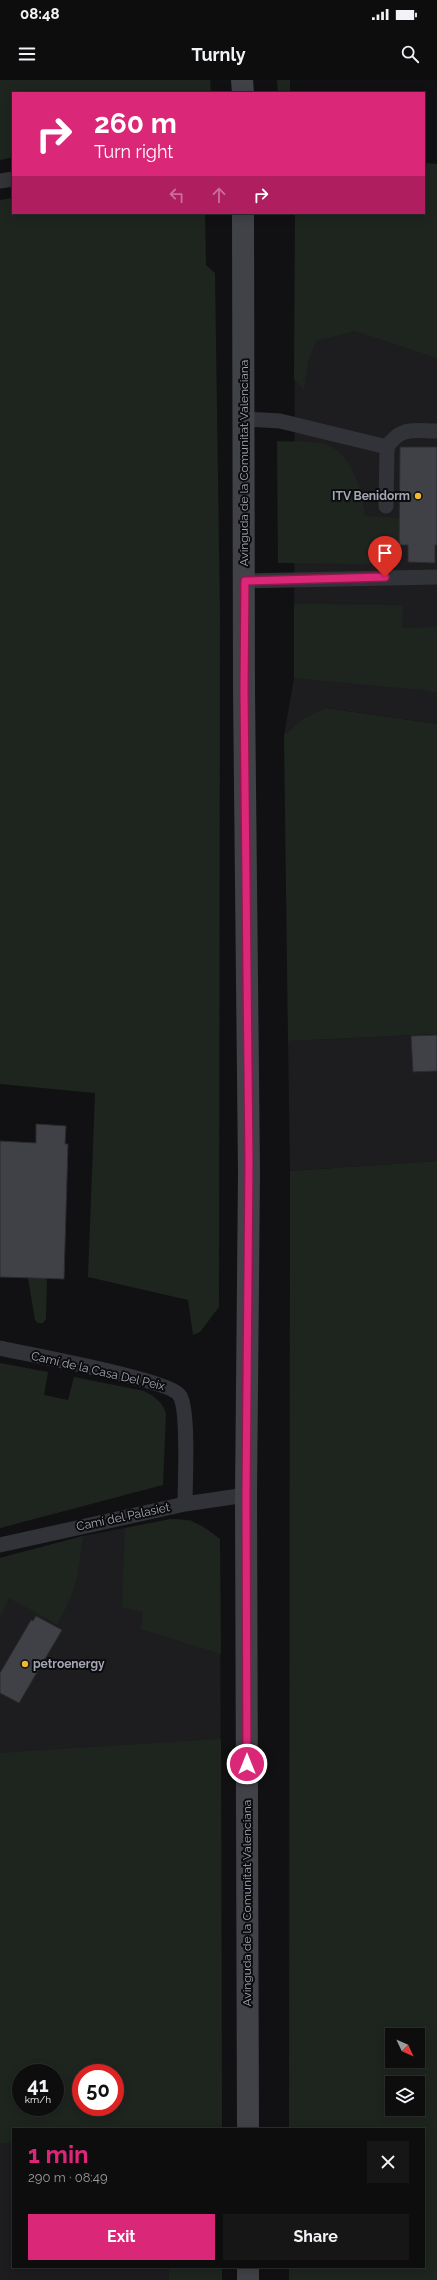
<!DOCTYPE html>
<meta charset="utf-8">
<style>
:root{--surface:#0d0d0e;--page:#161617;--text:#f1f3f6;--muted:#9a9c9e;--line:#2d2d2e;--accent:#db2777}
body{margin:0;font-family:Raleway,sans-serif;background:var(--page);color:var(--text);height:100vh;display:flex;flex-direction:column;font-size:15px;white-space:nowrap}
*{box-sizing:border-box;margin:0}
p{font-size:13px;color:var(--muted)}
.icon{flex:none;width:22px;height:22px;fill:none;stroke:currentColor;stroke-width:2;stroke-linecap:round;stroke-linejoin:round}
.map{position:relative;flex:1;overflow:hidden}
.drawer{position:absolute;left:12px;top:2048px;width:413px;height:140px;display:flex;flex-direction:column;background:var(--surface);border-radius:0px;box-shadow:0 2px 10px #0003,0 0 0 1px var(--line)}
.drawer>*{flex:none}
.banner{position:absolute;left:12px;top:12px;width:413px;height:122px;border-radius:0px;box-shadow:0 2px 10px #0003,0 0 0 1px var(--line);background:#db2777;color:#fff;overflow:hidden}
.needle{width:26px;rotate:134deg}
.fabs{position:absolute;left:385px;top:1948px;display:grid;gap:8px}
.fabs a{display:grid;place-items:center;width:40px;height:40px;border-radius:0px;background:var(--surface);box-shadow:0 2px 10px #0003,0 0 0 1px var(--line);font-size:20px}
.speed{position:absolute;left:12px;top:1984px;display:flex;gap:8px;font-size:20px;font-weight:700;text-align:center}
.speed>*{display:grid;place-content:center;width:52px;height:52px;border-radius:50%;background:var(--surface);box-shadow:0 2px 10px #0003,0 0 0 1px var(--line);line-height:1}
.speed small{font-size:10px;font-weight:400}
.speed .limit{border:6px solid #d22;background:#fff;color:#111}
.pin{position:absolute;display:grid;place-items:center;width:34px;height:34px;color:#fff;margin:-41px -17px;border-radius:50% 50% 50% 0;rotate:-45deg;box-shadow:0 0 4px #0007}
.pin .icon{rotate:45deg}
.me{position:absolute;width:44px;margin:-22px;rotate:0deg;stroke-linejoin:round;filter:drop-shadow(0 0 3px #0008)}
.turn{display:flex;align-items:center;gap:14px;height:84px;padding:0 16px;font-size:18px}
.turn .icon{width:52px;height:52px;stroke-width:2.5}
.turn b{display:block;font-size:28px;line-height:34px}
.lanes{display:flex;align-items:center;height:38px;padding:0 16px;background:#0003;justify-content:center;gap:20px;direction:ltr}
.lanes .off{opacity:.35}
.round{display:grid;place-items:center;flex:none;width:42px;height:42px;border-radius:0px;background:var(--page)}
.overview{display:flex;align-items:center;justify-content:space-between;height:68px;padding:0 16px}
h1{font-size:24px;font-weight:700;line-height:30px;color:var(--accent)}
.primary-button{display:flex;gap:8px;margin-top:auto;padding:8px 16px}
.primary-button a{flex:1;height:46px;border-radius:0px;background:var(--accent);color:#fff;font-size:16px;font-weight:700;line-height:46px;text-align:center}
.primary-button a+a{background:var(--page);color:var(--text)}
.status{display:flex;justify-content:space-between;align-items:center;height:28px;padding:0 20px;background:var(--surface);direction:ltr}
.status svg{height:11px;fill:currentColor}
header{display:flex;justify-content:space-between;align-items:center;height:52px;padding:0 16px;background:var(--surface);font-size:18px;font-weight:700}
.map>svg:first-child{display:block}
.built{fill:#1d1d20}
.green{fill:#1e251f;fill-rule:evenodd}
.building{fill:#404146;stroke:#2b2b2f}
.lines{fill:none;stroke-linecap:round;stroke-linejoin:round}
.service{stroke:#323338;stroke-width:15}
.secondary{stroke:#404248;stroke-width:22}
.route-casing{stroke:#8e194d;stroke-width:10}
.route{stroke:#db2777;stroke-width:7}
.poi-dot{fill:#eeb92e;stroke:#0c0c0e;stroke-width:1.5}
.labels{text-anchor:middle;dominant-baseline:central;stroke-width:4;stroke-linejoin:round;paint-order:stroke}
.street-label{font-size:12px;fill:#a3a7b3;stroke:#0c0c0e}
.poi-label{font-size:12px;font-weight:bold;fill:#a3a7b3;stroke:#0c0c0e;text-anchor:end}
</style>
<div class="status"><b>08:48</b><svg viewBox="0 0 49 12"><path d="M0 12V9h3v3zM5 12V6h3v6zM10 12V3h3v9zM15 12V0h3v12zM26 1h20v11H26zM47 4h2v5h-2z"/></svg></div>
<header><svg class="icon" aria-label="menu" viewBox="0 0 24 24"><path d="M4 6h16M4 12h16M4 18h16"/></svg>Turnly<svg class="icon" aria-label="search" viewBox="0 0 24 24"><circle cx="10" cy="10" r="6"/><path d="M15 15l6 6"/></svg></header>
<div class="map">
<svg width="437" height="2200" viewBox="0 0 437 2200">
<rect width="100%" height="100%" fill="#111113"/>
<path class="built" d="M 424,83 L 437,84 L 437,644 L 327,628 L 304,638 L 284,655 L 294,598 L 295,133 L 424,133 Z
M 437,954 L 437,1081 L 290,1091 L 288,961 Z
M 171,1439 L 190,1440 L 204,1447 L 220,1459 L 221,1782 L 0,1800 L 0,1478 L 83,1456 Z
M 0,2063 L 13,2063 L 13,2187 L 169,2187 L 169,2200 L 0,2200 Z"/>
<path class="green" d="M 0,0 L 210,0 L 211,13 L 13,13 L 13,77 L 0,80 Z
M 277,0 L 290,0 L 290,13 L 278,13 Z
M 424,83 L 437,84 L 437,278 L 355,251 L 316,261 L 308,282 L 304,310 L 294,299 L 295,133 L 424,133 Z
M 13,118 L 13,133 L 205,133 L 206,185 L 215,193 L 220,535 L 219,1227 L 200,1252 L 193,1255 L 188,1220 L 88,1197 L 95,1013 L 0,1004 L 0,120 Z
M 277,361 C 289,362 317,361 327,365 C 354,376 361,411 365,436 L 400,438 L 400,482 L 370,484 L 278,483 Z
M 294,524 L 403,525 L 402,548 L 437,547 L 437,613 L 422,610 L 294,598 Z
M 326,628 L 437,644 L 437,954 L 288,961 L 284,655 L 304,638 Z
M 437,1081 L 437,2200 L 289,2200 L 289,2187 L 424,2187 L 424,2049 L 289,2049 L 290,1091 ZM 392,1955 L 418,1955 L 418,1981 L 392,1981 ZM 392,2003 L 418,2003 L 418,2029 L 392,2029 Z
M 28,1198 L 47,1198 L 46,1239 L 43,1243 L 38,1243 L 35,1240 Z
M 0,1283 L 48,1292 L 44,1315 L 68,1320 L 74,1297 L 144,1311 C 154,1316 163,1322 166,1334 L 163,1405 L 0,1448 Z
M 171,1439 C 195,1440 201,1445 220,1459 L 221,1574 L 141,1549 L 143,1532 L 122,1527 L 125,1448 Z
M 83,1456 C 78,1494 77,1511 57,1544 L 9,1518 L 0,1536 L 0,1478 Z
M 221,1659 L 222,2049 L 13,2049 L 13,2063 L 0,2063 L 0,1673 ZM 21,1993 L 55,1993 L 55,2027 L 21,2027 ZM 81,1993 L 115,1993 L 115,2027 L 81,2027 Z
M 169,2187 L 222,2187 L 222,2200 L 169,2200 Z"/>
<path class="building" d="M 400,367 L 437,367 L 437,465 L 435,465 L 435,483 L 408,482 L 408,465 L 399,465 Z
M 437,955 L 437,991 L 413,992 L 411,956 Z
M 36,1044 L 66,1046 L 65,1064 L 68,1064 L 64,1199 L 0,1197 L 0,1061 L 36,1063 Z
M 36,1536 L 62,1550 L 19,1623 L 0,1613 L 0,1593 L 31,1540 L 33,1541 Z"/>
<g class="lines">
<path class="service" d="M 0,101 L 13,99
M 244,339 L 280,341 L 387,367 C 401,346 414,351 437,351
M 386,426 L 387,367
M 245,501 L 437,497
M 0,1268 C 25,1274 172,1300 180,1316 C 189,1331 185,1403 185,1424
M 0,1465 L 185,1424 L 246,1415"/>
<path class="secondary" d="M 242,0 L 243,13
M 243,133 L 244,610 L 249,1093 L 246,1415 L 248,2049
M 248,2187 L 248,2200"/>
</g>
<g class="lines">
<g class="route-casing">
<path id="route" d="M 247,1684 L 246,1415 L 249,1082 L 244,610 L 245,501 L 385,497"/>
</g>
<use href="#route" class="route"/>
</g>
<g class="poi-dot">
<circle cx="418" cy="416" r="4"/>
<circle cx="25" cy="1584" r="4"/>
</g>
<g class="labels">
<g class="street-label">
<text transform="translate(244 383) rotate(-90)">Avinguda de la Comunitat Valenciana</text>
<text transform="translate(98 1291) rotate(13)">Camí de la Casa Del Peix</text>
<text transform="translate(123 1437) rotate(-12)">Camí del Palasiet</text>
<text transform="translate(247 1823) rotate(-90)">Avinguda de la Comunitat Valenciana</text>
</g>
<g class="poi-label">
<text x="410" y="416">ITV Benidorm</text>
<text x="33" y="1584" text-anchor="start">petroenergy</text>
</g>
</g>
</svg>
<div class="fabs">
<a><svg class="needle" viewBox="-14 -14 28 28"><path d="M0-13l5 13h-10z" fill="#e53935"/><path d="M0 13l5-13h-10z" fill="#9a9c9e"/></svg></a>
<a><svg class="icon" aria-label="layers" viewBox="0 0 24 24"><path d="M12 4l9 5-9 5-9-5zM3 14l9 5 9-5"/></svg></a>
</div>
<div class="speed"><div>41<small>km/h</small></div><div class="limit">50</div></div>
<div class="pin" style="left:385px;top:497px;background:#d93025"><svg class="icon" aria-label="arrive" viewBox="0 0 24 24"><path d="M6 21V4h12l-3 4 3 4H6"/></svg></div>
<svg class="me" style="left:247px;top:1684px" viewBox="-20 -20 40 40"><circle r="17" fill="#db2777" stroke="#fff" stroke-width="3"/><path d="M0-11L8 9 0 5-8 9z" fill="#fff"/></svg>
<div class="banner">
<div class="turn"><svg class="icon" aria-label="right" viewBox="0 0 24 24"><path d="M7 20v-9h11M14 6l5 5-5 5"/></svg><div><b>260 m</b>Turn right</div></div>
<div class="lanes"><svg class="icon off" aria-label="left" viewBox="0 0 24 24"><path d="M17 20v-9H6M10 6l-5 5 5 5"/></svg><svg class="icon off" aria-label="ahead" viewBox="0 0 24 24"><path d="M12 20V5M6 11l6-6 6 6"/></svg><svg class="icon" aria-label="right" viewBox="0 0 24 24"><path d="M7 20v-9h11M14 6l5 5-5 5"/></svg></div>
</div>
<section class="drawer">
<div class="overview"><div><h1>1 min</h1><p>290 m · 08:49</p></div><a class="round"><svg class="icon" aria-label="close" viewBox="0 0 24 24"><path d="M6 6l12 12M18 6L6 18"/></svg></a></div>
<div class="primary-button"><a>Exit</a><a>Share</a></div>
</section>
</div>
